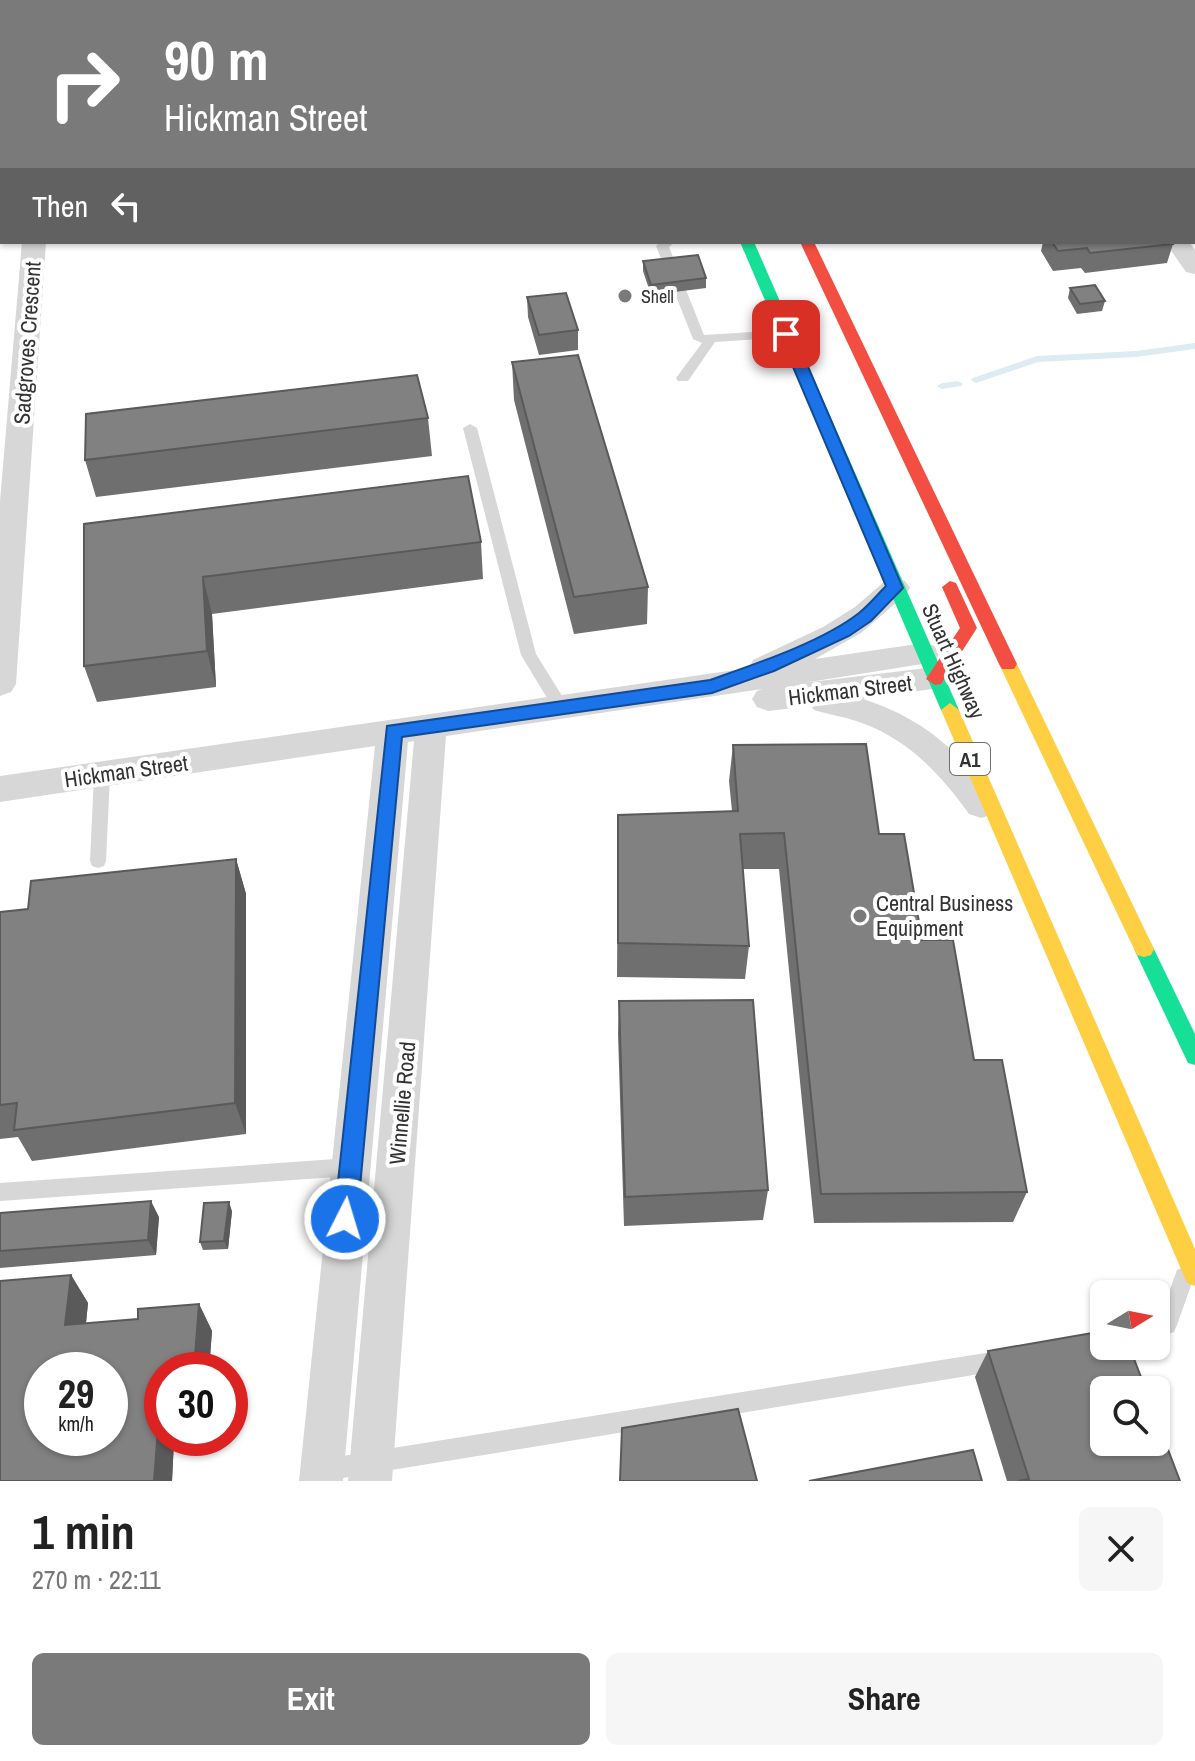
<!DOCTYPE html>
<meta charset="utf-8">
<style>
:root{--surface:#fff;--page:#f6f6f6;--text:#222;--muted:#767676;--accent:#7a7a7a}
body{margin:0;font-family:"Archivo Narrow",sans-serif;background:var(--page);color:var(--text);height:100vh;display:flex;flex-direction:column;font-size:30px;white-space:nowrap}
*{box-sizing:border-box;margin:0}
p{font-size:26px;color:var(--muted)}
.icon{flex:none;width:44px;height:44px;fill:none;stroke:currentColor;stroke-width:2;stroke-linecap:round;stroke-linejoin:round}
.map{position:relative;height:1481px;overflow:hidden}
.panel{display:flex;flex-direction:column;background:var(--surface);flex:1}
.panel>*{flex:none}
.guide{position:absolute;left:0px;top:0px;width:1196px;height:244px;box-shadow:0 2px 6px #0004;background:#7a7a7a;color:#fff;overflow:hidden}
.needle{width:52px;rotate:80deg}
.tools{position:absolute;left:1090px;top:1280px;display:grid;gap:16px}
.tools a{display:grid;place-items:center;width:80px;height:80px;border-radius:12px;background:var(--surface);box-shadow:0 2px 6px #0004;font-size:40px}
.speed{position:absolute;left:24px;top:1352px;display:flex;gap:16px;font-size:40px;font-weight:700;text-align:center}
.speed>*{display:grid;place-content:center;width:104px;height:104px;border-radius:50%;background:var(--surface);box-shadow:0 2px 6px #0004;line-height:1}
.speed small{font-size:20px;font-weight:400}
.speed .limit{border:12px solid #d22;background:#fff;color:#111}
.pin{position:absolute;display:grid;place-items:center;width:68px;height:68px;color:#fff;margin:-34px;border-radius:16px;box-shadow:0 4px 12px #0006}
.me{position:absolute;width:88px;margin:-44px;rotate:5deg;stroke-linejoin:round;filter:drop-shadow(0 0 6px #0008)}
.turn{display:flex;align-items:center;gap:28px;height:168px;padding:0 32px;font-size:36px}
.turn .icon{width:104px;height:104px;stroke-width:2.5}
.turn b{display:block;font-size:56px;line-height:68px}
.then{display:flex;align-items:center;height:76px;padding:0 32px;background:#0003;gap:16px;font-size:30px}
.round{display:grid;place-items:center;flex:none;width:84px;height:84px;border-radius:12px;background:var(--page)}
.summary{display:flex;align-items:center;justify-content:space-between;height:136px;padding:0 32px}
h1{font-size:48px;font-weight:700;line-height:60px}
.action{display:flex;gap:16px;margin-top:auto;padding:16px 32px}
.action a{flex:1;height:92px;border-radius:12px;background:var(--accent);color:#fff;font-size:32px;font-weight:700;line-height:92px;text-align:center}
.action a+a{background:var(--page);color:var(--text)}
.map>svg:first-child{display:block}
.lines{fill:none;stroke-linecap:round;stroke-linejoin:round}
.stream{fill:#ddebf3;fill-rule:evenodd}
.lane{fill:#d7d7d7;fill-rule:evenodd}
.street{fill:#d7d7d7;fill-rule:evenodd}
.fast{fill:#16e098;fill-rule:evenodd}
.slow{fill:#ffcf43;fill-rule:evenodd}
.jam{fill:#f24e42;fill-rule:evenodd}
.wall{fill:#6f6f6f}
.shaded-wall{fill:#5a5a5a}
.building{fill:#818181;stroke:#5a5a5a;stroke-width:2;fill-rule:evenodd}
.route{fill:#1a73e8;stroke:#114b97;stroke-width:2}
.poi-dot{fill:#7a7a7a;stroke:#fff;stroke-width:3}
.labels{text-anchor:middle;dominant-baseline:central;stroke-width:8;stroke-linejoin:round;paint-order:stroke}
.far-poi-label{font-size:18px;fill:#333;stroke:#fff;text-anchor:start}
.shield{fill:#fff;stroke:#707070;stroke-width:2}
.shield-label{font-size:20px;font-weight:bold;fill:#333}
.street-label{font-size:22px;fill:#333;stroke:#fff}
.poi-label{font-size:22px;fill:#333;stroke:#fff;text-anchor:start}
</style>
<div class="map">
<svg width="1195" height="1481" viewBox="0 0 1195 1481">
<rect width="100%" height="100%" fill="#fff"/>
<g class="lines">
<path class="stream" d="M 1195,343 L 1195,349 L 1136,357 L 1038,362 L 979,382 L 976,383 L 971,380 L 973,378 L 1037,356 L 1136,351 Z
M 958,381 L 963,384 L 961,386 L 942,389 L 937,386 L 942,383 Z"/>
<path class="lane" d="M 660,242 L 675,242 L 669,247 L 704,335 L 786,330 L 790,331 L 790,337 L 715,342 L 688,381 L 678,381 L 676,378 L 702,343 L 693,339 L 656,246 Z
M 470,424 L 477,428 L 536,654 L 569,707 L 567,711 L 555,711 L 521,655 L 463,428 Z
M 102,769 L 108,771 L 110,775 L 106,861 L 104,866 L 98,868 L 92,866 L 90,861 L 94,775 L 96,771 Z
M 350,1158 L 357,1161 L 360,1167 L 357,1173 L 350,1176 L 0,1201 L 0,1183 Z
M 1184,1267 L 1191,1270 L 1194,1277 L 1177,1325 L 1174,1332 L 1156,1338 L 1156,1318 L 1160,1317 L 1177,1270 Z
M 1004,1350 L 1011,1353 L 1014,1360 L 1011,1367 L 1004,1370 L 324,1481 L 316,1478 L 313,1470 L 316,1462 L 324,1459 Z"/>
<path class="street" d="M 41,0 L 61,0 L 61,2 L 41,2 Z
M 388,0 L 408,0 L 409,2 L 389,2 Z
M 1194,70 L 1195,70 L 1195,82 L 1194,82 Z
M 22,242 L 46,242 L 16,684 L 11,692 L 0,696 L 0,501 Z
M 1165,242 L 1189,242 L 1195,250 L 1195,274 L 1186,272 Z
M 895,578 L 905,581 L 910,588 L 905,595 L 861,633 L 815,659 L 924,643 L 935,646 L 939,654 L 935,662 L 803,683 L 935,667 L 946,671 L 951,679 L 946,687 L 863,699 C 920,717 957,749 993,796 L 998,805 L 993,814 L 981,818 L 969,814 C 941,775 909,740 862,723 C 847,717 830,715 814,710 L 811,706 L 768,711 L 757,707 L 752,699 L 757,691 L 762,689 L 446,736 L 392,1481 L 348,1481 L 414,741 L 408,742 L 343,1481 L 299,1481 L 375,746 L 0,802 L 0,776 L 749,668 L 753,660 L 823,627 L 855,607 L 885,581 Z"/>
<path class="fast" d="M 740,242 L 754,242 L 959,710 L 956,715 L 944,715 L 941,710 Z
M 1144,941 L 1151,943 L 1195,1034 L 1195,1065 L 1188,1063 L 1134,949 L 1137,943 Z"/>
<path class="slow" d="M 623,0 L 635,0 L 636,2 L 624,2 Z
M 673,0 L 685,0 L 687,2 L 675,2 Z
M 1008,658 L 1017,664 L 1154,949 L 1151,955 L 1144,957 L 1137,955 L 1134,949 L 999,664 Z
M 950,703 L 959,710 L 1195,1249 L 1195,1286 L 1187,1283 L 941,710 Z"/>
<path class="jam" d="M 800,242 L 814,242 L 1017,664 L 1014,669 L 1002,669 L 999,664 Z
M 950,581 L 956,583 L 977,628 L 941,684 L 935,685 L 926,679 L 960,628 L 942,587 Z"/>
</g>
<path class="wall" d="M 435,0 L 572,0 L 572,2 L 435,2 Z
M 0,9 L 2,9 L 2,50 L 0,50 Z
M 1043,242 L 1172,242 L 1173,244 L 1167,263 L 1085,273 L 1081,268 L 1053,271 L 1041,251 Z
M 643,261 L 706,278 L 706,288 L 651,295 L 643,271 Z
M 1070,288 L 1105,301 L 1102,311 L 1077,314 L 1068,298 Z
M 527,297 L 578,330 L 578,350 L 539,355 L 528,317 Z
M 512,362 L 648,587 L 647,624 L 574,634 L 514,400 Z
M 428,418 L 432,456 L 96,497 L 85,460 Z
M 84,524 L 481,542 L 483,579 L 212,614 L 216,687 L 97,702 L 84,666 Z
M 733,745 L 879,834 L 922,940 L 974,1060 L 1027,1192 L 1013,1222 L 814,1223 L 779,869 L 743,869 L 749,946 L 745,979 L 617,977 L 618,815 L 732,811 L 729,781 Z
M 236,859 L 246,894 L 246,1134 L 32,1161 L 18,1137 L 0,1139 L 0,912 L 28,909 Z
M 619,1001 L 768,1190 L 763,1220 L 624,1226 L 618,1034 Z
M 232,1211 L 228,1249 L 203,1250 L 200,1242 Z
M 0,1213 L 159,1217 L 156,1255 L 0,1268 Z
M 71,1275 L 88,1303 L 86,1323 L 138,1319 L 199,1304 L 212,1331 L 209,1370 L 162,1370 L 162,1438 L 192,1438 L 192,1439 L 174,1441 L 172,1481 L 0,1481 Z
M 988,1351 L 1180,1481 L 1007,1481 L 975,1377 Z"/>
<path class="shaded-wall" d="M 203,577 L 212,614 L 216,687 L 207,651 Z
M 236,859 L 246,894 L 246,1134 L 235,1103 Z
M 151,1201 L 159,1217 L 156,1255 L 148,1240 Z
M 229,1202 L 232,1211 L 228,1249 L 224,1241 Z
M 71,1275 L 88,1303 L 83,1352 L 65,1325 Z
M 199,1304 L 212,1331 L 209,1370 L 194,1370 Z
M 159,1416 L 162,1420 L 162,1438 L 173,1438 L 174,1441 L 172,1481 L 154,1481 Z"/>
<path class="building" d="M 302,0 L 337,0 L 337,2 L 302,2 Z
M 484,0 L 530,0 L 531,2 L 484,2 Z
M 0,9 L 2,9 L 2,31 L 0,31 Z
M 1052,242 L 1172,242 L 1173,244 L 1090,253 L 1087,248 L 1058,251 Z
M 698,255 L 706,278 L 651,285 L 643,261 Z
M 1095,285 L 1105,301 L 1080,304 L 1070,288 Z
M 566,293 L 578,330 L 539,335 L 527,297 Z
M 578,355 L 648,587 L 574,597 L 512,362 Z
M 417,375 L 428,418 L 85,460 L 86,414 Z
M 468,476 L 481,542 L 203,577 L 207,651 L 84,666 L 84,524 Z
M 866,744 L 879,834 L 904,834 L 922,940 L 953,940 L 974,1060 L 1002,1060 L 1027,1192 L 821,1194 L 784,833 L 740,834 L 749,946 L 618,943 L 618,815 L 738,811 L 733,745 Z
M 236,859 L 235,1103 L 14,1130 L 17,1103 L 0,1105 L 0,912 L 28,909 L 31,881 Z
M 753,1000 L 768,1190 L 625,1197 L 619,1001 Z
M 151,1201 L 148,1240 L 0,1251 L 0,1213 Z
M 229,1202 L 224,1241 L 200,1242 L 204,1203 Z
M 71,1275 L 65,1325 L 138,1319 L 138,1309 L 199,1304 L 194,1369 L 162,1370 L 162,1416 L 159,1416 L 154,1481 L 0,1481 L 0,1281 ZM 42,1370 L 110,1370 L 110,1438 L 42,1438 Z
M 1104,1331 L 1104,1346 L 1129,1346 L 1146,1390 L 1104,1390 L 1104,1442 L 1156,1442 L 1156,1418 L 1180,1481 L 1018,1481 L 1029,1479 L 988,1351 Z
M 738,1409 L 757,1481 L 620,1481 L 622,1428 Z
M 973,1450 L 982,1481 L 809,1481 Z"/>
<path class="route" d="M 786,330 L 794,334 L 903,588 L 871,621 L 849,636 L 774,671 L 712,693 L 402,737 L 357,1219 L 353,1227 L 345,1230 L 337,1227 L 334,1219 L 387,726 L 710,680 C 755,664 822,642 859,613 C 869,605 877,595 886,586 L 779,334 Z"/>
<g class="poi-dot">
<circle cx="625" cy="296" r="8"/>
<circle cx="860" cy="916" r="8"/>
</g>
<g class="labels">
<g class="far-poi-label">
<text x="641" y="296">Shell</text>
</g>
<rect class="shield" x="950" y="743" width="40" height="32" rx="6"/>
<g class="shield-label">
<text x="970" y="759">A1</text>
</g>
<g class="street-label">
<text transform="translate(27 343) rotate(-86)">Sadgroves Crescent</text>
<text transform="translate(954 661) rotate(66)">Stuart Highway</text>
<text transform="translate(850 690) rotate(-7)">Hickman Street</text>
<text transform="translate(126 771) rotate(-8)">Hickman Street</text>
<text transform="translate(402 1103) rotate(-85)">Winnellie Road</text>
</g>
<g class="poi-label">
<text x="876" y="903">Central Business<tspan x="876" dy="25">Equipment</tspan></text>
</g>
</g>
</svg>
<div class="tools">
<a><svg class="needle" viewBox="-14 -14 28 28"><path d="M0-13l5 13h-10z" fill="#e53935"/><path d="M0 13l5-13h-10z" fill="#767676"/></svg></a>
<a><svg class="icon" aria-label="search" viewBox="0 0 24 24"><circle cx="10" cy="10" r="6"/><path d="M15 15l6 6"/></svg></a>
</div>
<div class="speed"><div>29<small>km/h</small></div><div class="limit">30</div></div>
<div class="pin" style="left:786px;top:334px;background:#d93025"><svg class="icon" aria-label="arrive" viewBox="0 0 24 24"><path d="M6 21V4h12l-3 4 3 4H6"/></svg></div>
<svg class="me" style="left:345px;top:1219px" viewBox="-20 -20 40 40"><circle r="17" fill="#1a73e8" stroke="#fff" stroke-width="3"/><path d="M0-11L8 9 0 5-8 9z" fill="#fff"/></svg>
<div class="guide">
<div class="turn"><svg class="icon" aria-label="right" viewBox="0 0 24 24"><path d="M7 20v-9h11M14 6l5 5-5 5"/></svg><div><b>90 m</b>Hickman Street</div></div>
<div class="then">Then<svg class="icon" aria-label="left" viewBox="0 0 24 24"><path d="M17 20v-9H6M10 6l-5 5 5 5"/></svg></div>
</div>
</div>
<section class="panel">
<div class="summary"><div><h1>1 min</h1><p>270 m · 22:11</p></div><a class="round"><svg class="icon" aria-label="close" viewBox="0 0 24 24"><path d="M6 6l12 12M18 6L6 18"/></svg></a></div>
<div class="action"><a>Exit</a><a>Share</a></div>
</section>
